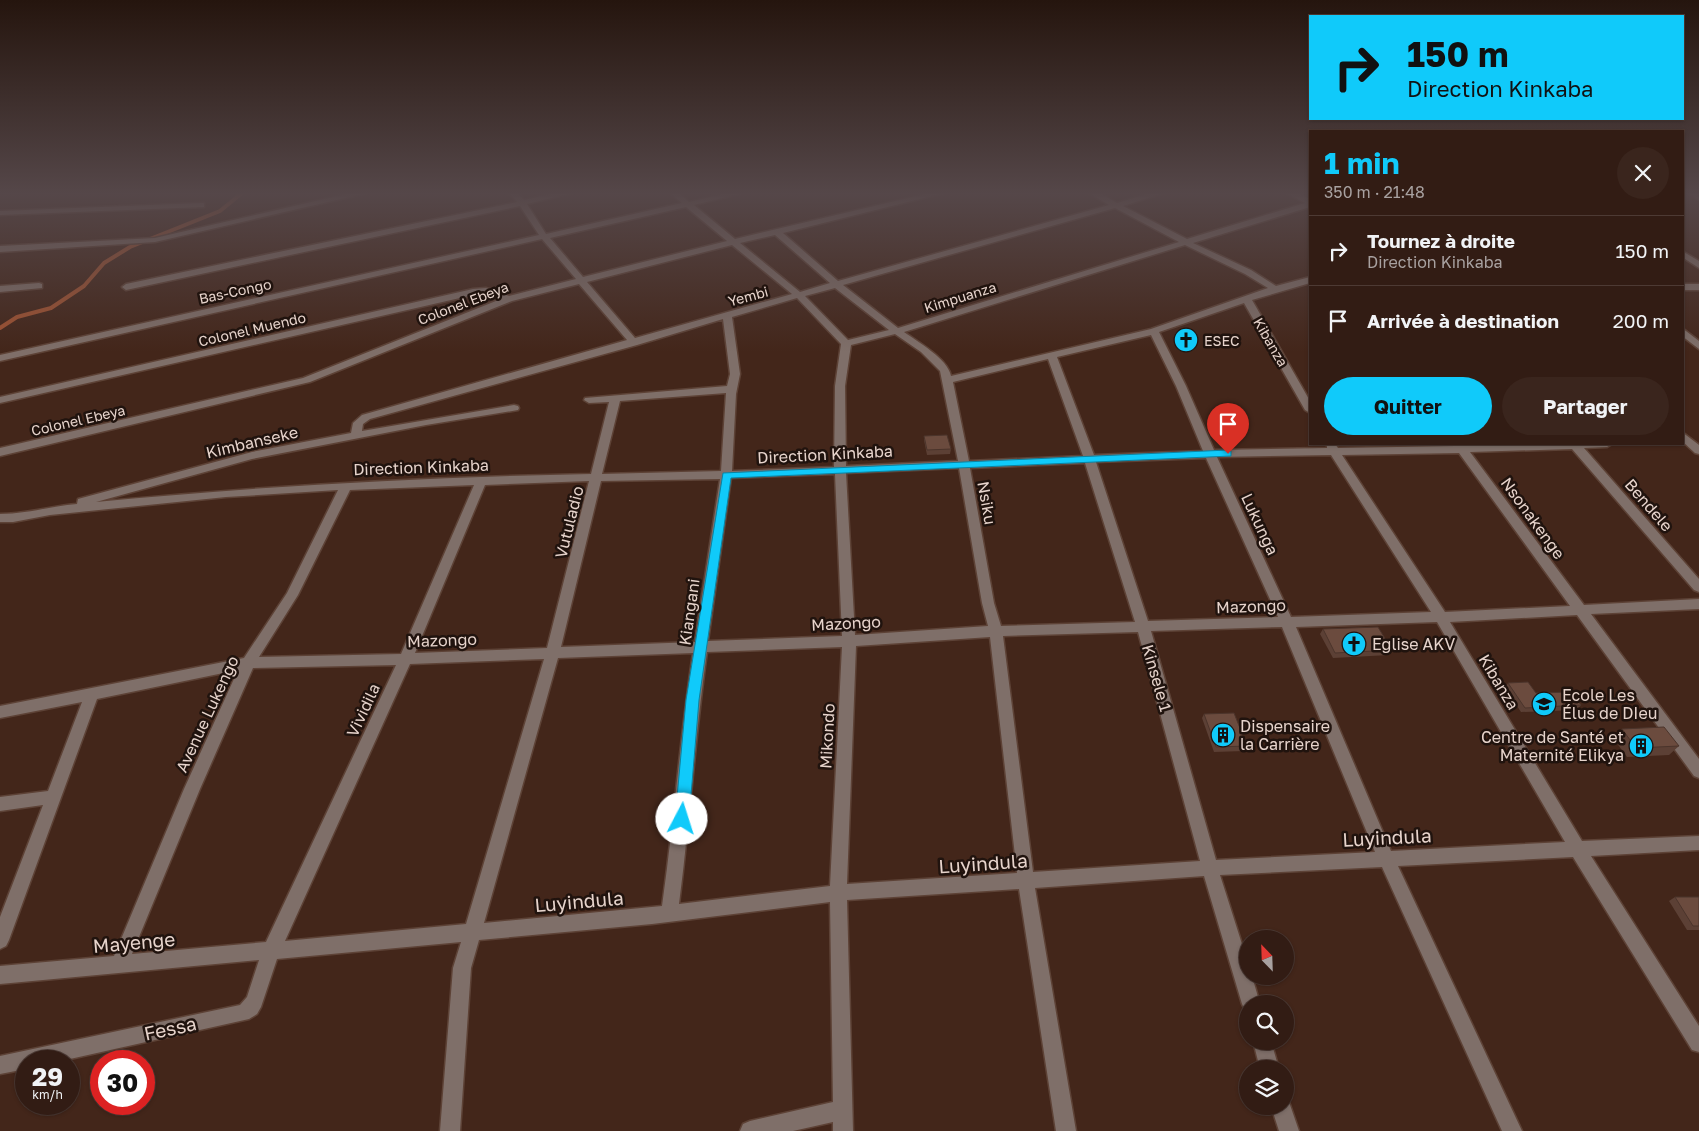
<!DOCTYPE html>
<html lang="fr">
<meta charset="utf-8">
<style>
:root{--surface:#321c14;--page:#3a251d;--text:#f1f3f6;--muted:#a8a1a0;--line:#4d3a34;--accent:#10cafa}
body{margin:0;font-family:"Golos Text",sans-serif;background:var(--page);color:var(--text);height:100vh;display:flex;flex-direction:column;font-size:19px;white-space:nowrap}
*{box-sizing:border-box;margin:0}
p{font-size:16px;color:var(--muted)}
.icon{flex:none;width:28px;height:28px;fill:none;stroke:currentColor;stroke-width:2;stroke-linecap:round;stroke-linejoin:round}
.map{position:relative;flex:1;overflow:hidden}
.sheet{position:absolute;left:1309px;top:130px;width:375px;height:315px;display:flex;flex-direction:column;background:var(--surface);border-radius:0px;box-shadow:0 1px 4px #0004,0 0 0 1px var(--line)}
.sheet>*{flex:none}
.top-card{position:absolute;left:1309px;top:15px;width:375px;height:105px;border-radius:0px;box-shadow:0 1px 4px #0004,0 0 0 1px var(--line);background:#10cafa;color:#111;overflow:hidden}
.needle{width:32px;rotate:337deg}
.tools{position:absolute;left:1239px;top:930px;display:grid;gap:10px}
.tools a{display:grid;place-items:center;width:55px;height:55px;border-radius:50%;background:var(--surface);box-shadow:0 1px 4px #0004,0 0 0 1px var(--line);font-size:25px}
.speed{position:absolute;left:15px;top:1050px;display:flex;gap:10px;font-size:25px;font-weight:700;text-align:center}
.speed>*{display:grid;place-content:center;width:65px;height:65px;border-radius:50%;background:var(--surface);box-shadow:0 1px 4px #0004,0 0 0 1px var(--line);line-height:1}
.speed small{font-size:12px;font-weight:400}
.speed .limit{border:8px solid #d22;background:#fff;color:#111}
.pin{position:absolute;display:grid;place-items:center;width:42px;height:42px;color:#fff;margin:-51px -21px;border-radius:50% 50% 50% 0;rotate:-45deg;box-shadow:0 0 5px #0007}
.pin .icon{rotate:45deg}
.me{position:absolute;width:55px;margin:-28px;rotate:5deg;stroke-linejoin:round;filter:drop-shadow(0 0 4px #0008)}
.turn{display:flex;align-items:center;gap:18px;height:105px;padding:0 15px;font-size:22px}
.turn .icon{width:65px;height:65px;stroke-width:2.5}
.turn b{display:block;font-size:35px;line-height:42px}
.round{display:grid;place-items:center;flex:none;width:52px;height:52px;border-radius:26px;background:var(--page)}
.head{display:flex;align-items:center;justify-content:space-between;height:85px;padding:0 15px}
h1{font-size:30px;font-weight:700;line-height:38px;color:var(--accent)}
.action{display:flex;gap:10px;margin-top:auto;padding:10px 15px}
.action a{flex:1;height:58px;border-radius:30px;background:var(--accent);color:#111;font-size:20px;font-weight:700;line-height:58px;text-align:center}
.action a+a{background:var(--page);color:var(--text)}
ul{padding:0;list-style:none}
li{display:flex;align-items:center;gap:15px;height:70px;padding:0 15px;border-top:1px solid var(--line)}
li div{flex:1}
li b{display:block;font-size:19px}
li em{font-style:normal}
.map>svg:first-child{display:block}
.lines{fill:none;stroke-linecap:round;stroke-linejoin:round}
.stream{stroke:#9f5231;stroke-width:4}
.minor-casing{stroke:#5d4236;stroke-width:3}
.minor{fill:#7f6f69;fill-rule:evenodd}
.wall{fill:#5c4035}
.building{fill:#6b4b3e;stroke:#4b342b}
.route{fill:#10cafa;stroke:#0a83a2}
.labels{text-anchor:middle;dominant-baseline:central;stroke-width:5;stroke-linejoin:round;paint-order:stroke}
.far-street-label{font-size:14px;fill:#e7d4cc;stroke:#20130e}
.far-poi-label{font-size:14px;fill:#e7d4cc;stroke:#20130e;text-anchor:start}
.street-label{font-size:16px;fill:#e7d4cc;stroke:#20130e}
.poi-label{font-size:16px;fill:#e7d4cc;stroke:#20130e;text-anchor:start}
.near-street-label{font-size:19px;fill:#e7d4cc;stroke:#20130e}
</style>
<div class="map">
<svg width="1699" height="1131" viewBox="0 0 1699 1131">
<rect width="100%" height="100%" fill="#43261a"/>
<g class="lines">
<path class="stream" d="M 0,328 L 17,317 L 51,308 L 84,286 L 104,263 L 130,247 L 220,211 L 242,193"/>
<g class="minor-casing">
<path id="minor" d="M 350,193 L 367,193 L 155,242 L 0,252 L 0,246 L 155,238 Z
M 509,193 L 518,193 L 524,200 L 555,193 L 572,193 L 527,204 L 546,234 L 682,203 L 670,193 L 679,193 L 689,202 L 727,193 L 743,193 L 694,205 L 735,239 L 929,193 L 944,193 L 783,233 L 838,281 L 1109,205 L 1089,193 L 1100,193 L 1117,203 L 1150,193 L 1164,193 L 1123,206 L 1187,239 L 1305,203 L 1286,193 L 1297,193 L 1310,199 L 1310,207 L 1193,243 L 1251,270 L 1276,286 L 1310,277 L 1310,283 L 1252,300 L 1310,401 L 1310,413 L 1305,410 L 1244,303 L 1159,332 L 1186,386 L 1214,450 L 1327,448 L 1327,444 L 1335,444 L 1338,448 L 1455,446 L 1456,444 L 1465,445 L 1612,444 L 1607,447 L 1584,448 L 1699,579 L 1699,592 L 1694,590 L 1572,449 L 1470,452 L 1584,605 L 1699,599 L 1699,609 L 1591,614 L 1699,759 L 1699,778 L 1694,776 L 1577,615 L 1450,622 L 1582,841 L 1699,836 L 1699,850 L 1591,856 L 1699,1026 L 1699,1052 L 1692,1050 L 1573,857 L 1398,866 L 1522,1131 L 1502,1131 L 1382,867 L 1220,875 L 1248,963 L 1248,976 L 1252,976 L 1260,1004 L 1248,1004 L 1248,1012 L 1245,1010 L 1242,1004 L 1204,876 L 1035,888 L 1076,1131 L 1056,1131 L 1019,889 L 847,900 L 853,1131 L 833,1131 L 833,1122 L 793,1131 L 740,1131 L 743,1124 L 750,1121 L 833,1102 L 830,902 L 652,924 L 479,940 L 471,968 L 460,1131 L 440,1131 L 453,968 L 461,942 L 277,959 L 261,1007 L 257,1014 L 249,1019 L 61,1061 L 26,1061 L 26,1069 L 0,1074 L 0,1056 L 240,1005 L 247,997 L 259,960 L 0,984 L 0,966 L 114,956 L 184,789 L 238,670 L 97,699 L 9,940 L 6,946 L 0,949 L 0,917 L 43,805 L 0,811 L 0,797 L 48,791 L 82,702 L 0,718 L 0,706 L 244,658 L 287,593 L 338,490 L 226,497 L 50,515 L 13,522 L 0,522 L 0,514 C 26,514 52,506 77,504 L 78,499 L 252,452 L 351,433 L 353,423 L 362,415 L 627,340 L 579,284 L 512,301 L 310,382 L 0,456 L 0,448 L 303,378 L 501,299 L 485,294 L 473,295 L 0,403 L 0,397 L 473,289 L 486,288 L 509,296 L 576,279 L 542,239 L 0,361 L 0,355 L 539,235 L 520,206 L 126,290 L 122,287 L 126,284 L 517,202 ZM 686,207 L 727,241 L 583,277 L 550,238 ZM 1115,208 L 1179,242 L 898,328 L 843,285 ZM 775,235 L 830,283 L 800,292 L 740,243 ZM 732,245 L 792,294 L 635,338 L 587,282 ZM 1185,245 L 1245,274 L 1268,288 L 1151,329 L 951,376 C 948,359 918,342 904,332 ZM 835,288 L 889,330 L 848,340 L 805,296 ZM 797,298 L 841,344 L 835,386 L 834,467 L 732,471 L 736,394 L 740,374 L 732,317 ZM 723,319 L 730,374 L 727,386 L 585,398 L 584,400 L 589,403 L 609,402 L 591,474 C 426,477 261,486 96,502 L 252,459 L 426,425 L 518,410 L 519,408 L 518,406 L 514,405 L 362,431 L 363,424 L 370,419 L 637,345 ZM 895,334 L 921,352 L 940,371 L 958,461 L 846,466 L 845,386 L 851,345 ZM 1151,335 L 1176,386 L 1203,451 L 1094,455 L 1057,357 ZM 1048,359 L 1083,456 L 969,461 L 953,382 ZM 726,393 L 721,471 L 602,474 L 620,401 ZM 1459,453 L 1570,606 L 1445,612 L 1342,455 ZM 1331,455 L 1431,612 L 1291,617 L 1217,457 ZM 1206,458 L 1278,617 L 1148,621 L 1096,462 ZM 1085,463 L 1135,622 L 1001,626 L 994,603 L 970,468 ZM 959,468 L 982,603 L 988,626 L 855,635 L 846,473 ZM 835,474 L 842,636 L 708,641 L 731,478 ZM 720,479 L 695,642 L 561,647 L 601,481 ZM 589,481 L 547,648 L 415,653 L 485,485 ZM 474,485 L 401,654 L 259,657 L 298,595 L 350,490 ZM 1437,622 L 1565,842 L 1391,851 L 1296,627 ZM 1282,627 L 1375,852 L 1216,860 L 1151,631 ZM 1138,632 L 1200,861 L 1033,872 L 1003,636 ZM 990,637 L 1017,873 L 847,884 L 856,646 ZM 842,647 L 830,886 L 679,904 C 690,820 695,736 707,652 ZM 693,653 C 680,737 674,822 662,906 L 484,923 L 558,658 ZM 544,659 L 466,924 L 285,941 L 410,664 ZM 396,665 L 266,942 L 132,954 L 200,789 L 253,668 Z
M 1689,193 L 1698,193 L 1699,200 Z
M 201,203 L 204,203 L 204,207 L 0,215 L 0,211 Z
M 1682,251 L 1699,261 L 1699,268 L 1682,257 Z
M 39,283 L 42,284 L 42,288 L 0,292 L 0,286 Z
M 1682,284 L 1699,284 L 1699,290 L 1682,290 Z
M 1682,328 L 1699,341 L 1699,349 L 1682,336 Z
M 1682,432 L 1699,445 L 1699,454 L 1695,453 L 1682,441 Z
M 1253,1041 L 1271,1041 L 1279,1069 L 1260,1069 Z
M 1285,1098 L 1288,1099 L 1299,1131 L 1279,1131 L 1271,1106 L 1285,1106 Z"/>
</g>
<use href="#minor" class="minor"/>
</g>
<path class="wall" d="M 924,436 L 951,449 L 950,454 L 927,455 L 924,440 Z
M 1323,629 L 1392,650 L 1389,655 L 1333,658 L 1320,634 Z
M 1508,683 L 1536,693 L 1581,705 L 1577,710 L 1521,712 L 1505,688 Z
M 1204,714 L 1247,746 L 1244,751 L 1214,752 L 1202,718 Z
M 1622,729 L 1679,746 L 1669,755 L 1627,757 L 1613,738 Z
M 1675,897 L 1699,897 L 1699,930 L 1687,930 L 1669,901 Z"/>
<path class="building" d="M 947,435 L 951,449 L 927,450 L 924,436 Z
M 1378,627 L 1392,650 L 1335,653 L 1323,629 Z
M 1528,682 L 1536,693 L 1571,692 L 1581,705 L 1525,708 L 1508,683 Z
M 1234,713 L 1247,746 L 1216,747 L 1204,714 Z
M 1664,727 L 1679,746 L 1636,748 L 1622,729 Z
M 1675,897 L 1699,897 L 1699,926 L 1693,926 Z"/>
<linearGradient id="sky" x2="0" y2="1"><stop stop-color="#25150e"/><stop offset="0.55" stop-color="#554749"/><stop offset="1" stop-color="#554749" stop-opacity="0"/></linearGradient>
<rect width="1699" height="352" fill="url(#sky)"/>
<path class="route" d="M 1228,450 L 1231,451 L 1231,456 L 731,478 L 699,700 L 689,819 L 687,823 L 682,825 L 677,823 L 675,819 L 686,700 L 723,473 Z"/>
<defs>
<g id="church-disc" transform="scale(1.25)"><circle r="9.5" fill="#10cafa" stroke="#20130e"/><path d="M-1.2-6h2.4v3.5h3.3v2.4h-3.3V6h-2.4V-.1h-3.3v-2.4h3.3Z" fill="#111"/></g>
<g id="school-disc" transform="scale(1.25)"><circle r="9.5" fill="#10cafa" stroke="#20130e"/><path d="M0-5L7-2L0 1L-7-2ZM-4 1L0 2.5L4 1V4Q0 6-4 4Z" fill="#111"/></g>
<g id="building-disc" transform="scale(1.25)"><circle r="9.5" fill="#10cafa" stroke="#20130e"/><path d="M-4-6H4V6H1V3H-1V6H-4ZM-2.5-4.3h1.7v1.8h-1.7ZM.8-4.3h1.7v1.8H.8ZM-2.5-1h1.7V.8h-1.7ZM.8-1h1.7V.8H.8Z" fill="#111"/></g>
</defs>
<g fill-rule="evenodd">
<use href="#church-disc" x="1186" y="340"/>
<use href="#church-disc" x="1354" y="644"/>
<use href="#school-disc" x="1544" y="704"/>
<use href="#building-disc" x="1223" y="735"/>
<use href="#building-disc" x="1641" y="746"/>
</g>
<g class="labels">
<g class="far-street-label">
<text transform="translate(235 291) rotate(-12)">Bas-Congo</text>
<text transform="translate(748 296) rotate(-15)">Yembi</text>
<text transform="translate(960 297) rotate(-17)">Kimpuanza</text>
<text transform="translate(463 303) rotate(-21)">Colonel Ebeya</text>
<text transform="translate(252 329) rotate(-13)">Colonel Muendo</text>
<text transform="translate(1271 342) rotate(60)">Kibanza</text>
<text transform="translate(78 420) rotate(-13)">Colonel Ebeya</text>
</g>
<g class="far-poi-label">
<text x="1204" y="340">ESEC</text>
</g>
<g class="street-label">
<text transform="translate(252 442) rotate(-13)">Kimbanseke</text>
<text transform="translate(825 454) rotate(-3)">Direction Kinkaba</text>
<text transform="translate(421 467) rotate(-2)">Direction Kinkaba</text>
<text transform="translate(987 503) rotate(80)">Nsiku</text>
<text transform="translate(1649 505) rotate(49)">Bendele</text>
<text transform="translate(1533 518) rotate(54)">Nsonakenge</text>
<text transform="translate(569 522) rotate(-76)">Vutuladio</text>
<text transform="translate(1260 524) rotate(65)">Lukunga</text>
<text transform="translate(1251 606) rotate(-2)">Mazongo</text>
<text transform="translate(689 612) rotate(-82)">Kiangani</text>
<text transform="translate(846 623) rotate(-3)">Mazongo</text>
<text transform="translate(442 640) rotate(-2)">Mazongo</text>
<text transform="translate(1157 678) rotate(74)">Kinsele 1</text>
<text transform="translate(1499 682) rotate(59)">Kibanza</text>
<text transform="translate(363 710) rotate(-65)">Vividila</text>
<text transform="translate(207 714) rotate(-65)">Avenue Lukengo</text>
<text transform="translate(827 736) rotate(-87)">Mikondo</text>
</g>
<g class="poi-label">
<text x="1372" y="644">Eglise AKV</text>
<text x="1562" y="695">Ecole Les<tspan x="1562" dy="18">Élus de DIeu</tspan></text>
<text x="1240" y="726">Dispensaire<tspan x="1240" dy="18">la Carrière</tspan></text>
<text x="1624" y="737" text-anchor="end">Centre de Santé et<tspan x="1624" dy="18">Maternité Elikya</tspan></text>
</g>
<g class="near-street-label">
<text transform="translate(1387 837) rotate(-3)">Luyindula</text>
<text transform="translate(983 863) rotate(-4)">Luyindula</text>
<text transform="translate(579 901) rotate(-5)">Luyindula</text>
<text transform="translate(134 942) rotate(-5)">Mayenge</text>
<text transform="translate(170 1028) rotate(-12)">Fessa</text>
</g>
</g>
</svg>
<div class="tools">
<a><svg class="needle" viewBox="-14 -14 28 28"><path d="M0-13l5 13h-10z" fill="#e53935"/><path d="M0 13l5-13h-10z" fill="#a8a1a0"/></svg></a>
<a><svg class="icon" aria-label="search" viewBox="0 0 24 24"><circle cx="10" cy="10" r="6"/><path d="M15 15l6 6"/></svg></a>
<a><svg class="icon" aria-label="layers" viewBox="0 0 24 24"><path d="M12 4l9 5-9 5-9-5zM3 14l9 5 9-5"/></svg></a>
</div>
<div class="speed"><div>29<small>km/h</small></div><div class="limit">30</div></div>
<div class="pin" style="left:1228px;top:454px;background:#d93025"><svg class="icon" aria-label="arrive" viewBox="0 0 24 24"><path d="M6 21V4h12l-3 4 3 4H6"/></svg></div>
<svg class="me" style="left:682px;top:819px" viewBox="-20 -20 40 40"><circle r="19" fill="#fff"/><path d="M0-13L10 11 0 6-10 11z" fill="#10cafa"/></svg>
<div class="top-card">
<div class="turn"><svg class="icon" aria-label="right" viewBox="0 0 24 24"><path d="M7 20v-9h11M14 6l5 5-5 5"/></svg><div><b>150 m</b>Direction Kinkaba</div></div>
</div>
<section class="sheet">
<div class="head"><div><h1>1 min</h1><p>350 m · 21:48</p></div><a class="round"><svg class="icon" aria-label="close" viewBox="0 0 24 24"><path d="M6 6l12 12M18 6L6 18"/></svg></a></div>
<ul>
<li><svg class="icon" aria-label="right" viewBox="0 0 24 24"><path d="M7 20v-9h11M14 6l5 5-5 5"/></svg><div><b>Tournez à droite</b><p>Direction Kinkaba</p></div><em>150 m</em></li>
<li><svg class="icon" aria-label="arrive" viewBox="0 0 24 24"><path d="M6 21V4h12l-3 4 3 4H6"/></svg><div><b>Arrivée à destination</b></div><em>200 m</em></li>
</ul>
<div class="action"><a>Quitter</a><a>Partager</a></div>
</section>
</div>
